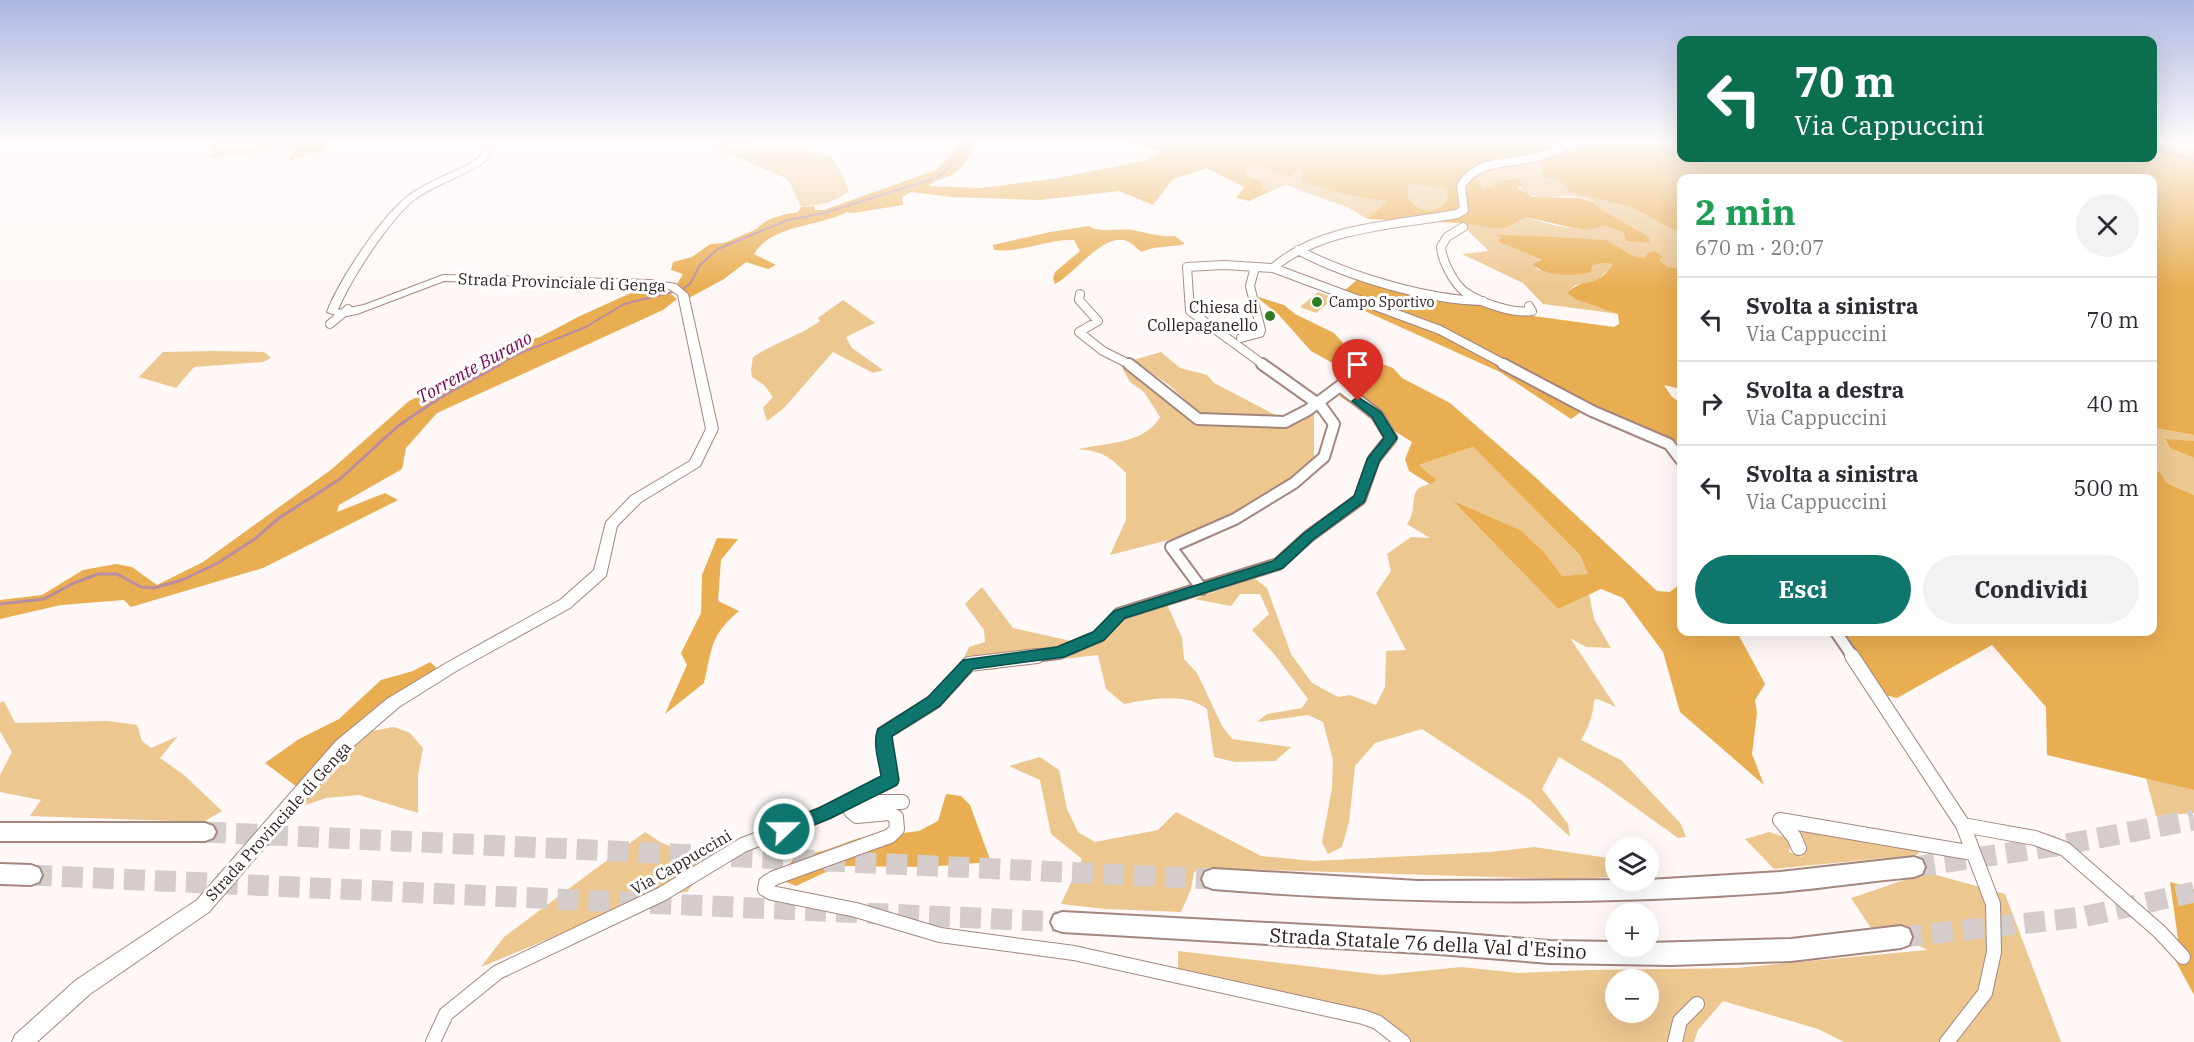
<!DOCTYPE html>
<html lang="it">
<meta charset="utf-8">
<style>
:root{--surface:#fff;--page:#f2f2f3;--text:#2b2b33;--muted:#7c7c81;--line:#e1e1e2;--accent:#0f766e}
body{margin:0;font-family:"IBM Plex Serif",serif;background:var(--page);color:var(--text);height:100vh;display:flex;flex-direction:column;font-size:22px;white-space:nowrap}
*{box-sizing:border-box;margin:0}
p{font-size:20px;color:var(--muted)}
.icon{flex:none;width:33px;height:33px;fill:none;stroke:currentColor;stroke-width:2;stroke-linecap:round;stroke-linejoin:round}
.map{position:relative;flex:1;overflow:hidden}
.panel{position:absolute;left:1677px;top:174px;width:480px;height:462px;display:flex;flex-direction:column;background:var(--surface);border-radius:12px;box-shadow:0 6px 24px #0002}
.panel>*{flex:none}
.hud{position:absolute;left:1677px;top:36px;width:480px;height:126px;border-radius:12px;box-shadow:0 6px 24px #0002;background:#0b6e4f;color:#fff;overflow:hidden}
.controls{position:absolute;left:1605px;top:837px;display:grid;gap:12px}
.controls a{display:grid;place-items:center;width:54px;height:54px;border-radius:50%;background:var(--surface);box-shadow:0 6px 24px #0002;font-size:30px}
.pin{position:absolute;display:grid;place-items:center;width:51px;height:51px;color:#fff;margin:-62px -26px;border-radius:50% 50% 50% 0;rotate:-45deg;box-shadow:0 0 6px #0007}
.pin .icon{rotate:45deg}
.me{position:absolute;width:66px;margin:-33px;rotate:68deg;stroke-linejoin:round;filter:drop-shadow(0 0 4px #0008)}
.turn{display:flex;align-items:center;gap:21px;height:126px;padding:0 18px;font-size:27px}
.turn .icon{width:78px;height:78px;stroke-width:2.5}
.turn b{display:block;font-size:42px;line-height:51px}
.round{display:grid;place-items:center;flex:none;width:63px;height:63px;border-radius:32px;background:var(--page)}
.overview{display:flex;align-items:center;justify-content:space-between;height:102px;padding:0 18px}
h1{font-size:36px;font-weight:800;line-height:45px;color:#1e9e55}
.action{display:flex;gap:12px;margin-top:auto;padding:12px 18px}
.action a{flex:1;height:69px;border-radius:36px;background:var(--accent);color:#fff;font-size:24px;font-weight:800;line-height:69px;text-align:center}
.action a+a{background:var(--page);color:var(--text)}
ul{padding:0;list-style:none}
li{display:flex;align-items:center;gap:18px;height:84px;padding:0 18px;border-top:2px solid var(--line)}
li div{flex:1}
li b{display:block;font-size:22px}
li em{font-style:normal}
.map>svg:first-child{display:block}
.green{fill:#edc790;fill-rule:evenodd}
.forest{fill:#eaae52;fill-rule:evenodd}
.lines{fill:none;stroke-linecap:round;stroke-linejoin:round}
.stream-far1{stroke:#ba8ca0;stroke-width:2}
.stream{stroke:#ba8ca0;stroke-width:3}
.highway-tunnel{stroke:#d5cdcb;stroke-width:21;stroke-dasharray:21 10;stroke-linecap:butt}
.minor-far2-casing{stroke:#a5867f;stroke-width:10}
.minor-far1-casing{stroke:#a5867f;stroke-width:14}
.minor-casing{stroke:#a5867f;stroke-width:16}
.major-casing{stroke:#a5867f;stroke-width:2}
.highway-casing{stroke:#a5867f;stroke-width:4}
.minor-far2{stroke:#fff;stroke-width:8}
.minor-far1{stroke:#fff;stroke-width:10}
.minor{stroke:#fff;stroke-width:14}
.major{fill:#fff;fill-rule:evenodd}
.highway{fill:#fff;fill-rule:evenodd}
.route{fill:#0f766e;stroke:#0a4d48;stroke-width:1.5}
.poi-dot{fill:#2d7b23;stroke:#fff;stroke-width:2}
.labels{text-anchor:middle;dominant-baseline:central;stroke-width:6;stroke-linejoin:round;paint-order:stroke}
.far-poi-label{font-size:14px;fill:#2d201e;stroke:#fff;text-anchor:start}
.street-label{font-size:16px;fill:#2d201e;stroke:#fff}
.poi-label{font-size:16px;fill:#2d201e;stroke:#fff;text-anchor:end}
.water-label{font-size:18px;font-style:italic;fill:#790251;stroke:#fff}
.near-street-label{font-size:20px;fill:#2d201e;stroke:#fff}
</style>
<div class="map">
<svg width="2194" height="1042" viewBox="0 0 2194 1042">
<rect width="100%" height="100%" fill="#fff8f6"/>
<path class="green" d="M 215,143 L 299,143 L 281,149 L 210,158 Z
M 718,143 L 750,143 L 774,149 L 779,147 L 780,143 L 831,156 L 843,175 L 849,192 L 828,203 L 801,207 L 791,185 L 785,178 L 712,146 Z
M 2155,143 L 2194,143 L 2194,159 L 2153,144 Z
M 1537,160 L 1545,161 L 1545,169 L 1541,173 L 1545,177 L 1558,179 L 1569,192 L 1631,207 L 1681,234 L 1681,268 L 1668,267 L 1658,260 L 1662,257 L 1648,253 L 1644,258 L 1632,255 L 1625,251 L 1561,238 L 1497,234 L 1501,238 L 1498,240 L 1543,261 L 1533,264 L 1538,270 L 1602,263 L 1614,264 L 1595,283 L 1575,285 L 1567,293 L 1577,300 L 1619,314 L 1543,304 L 1523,283 L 1462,254 L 1489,251 L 1460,223 L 1498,229 L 1508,227 L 1526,217 L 1553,225 L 1586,230 L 1606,226 L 1624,233 L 1637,230 C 1626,224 1615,218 1604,211 C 1600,209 1597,204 1593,202 C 1562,185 1537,214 1511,178 L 1483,190 L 1475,175 L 1486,168 Z
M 1262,167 L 1274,171 L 1299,169 L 1315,187 L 1357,197 L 1387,201 L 1367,219 L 1347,207 L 1286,185 L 1269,192 L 1262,188 L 1259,180 L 1246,175 L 1244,168 Z
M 1411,184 L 1446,189 L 1448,200 L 1441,207 L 1429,211 L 1416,206 L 1408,198 L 1408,186 Z
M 1318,292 L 1334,298 L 1316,313 L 1300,307 Z
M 843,300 L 875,323 L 846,337 L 852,348 L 883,370 L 873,373 L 833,352 L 784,408 L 767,421 L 763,408 L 773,397 L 764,385 L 752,377 L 751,370 L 753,357 C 774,343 800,336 820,321 L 818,318 Z
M 214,351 L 264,352 L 271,358 L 263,362 L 194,367 L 176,388 L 139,377 L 163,352 Z
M 1161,352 L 1180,368 L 1207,375 L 1214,383 L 1279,417 L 1200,414 L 1169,385 L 1133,360 Z
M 1117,359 L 1188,414 L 1189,421 L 1203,425 L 1284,425 L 1314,413 L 1314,457 L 1311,464 L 1273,497 L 1172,539 L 1110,555 L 1126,520 L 1126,473 C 1109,456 1102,451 1078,449 C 1105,443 1145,444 1160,417 L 1144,392 L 1130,382 Z
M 2152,428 L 2194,435 L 2194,441 L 2165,440 L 2170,448 L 2194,458 L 2194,495 L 2167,483 L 2160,472 L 2153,470 Z
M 1473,447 L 1580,555 L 1589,575 L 1562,576 L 1545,553 L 1483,516 L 1454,502 L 1558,609 L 1589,594 L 1594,619 L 1611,648 L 1586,647 L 1570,638 L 1616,707 L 1598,699 L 1594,700 C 1593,716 1589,726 1581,740 L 1621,760 L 1681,824 L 1686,837 L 1678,838 L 1600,782 L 1559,757 L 1542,789 L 1568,824 L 1570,837 L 1530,800 L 1422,729 L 1375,743 L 1355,766 L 1349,822 L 1342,847 L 1328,854 L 1322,842 L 1332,788 L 1333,760 L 1323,722 L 1308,715 L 1257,722 L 1267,714 L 1302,708 L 1308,699 L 1275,655 L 1252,630 L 1269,614 L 1260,594 L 1240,594 L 1231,606 L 1194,599 L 1254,578 L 1267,588 L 1291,654 L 1312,683 L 1338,697 L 1350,695 L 1376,705 L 1385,687 L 1386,651 L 1406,650 L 1376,593 L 1391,571 L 1387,554 L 1411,537 L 1430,538 L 1407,524 C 1417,511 1410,495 1419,488 C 1424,485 1431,484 1437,480 L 1419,465 Z
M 982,587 L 1013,628 L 1080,643 L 1132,610 L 1165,600 L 1182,638 L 1184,659 L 1197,673 L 1222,726 L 1232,739 L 1291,747 L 1275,761 L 1235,762 L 1214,757 L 1207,709 C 1186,692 1149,699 1124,704 L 1106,689 L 1098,655 L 1016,664 L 992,670 L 962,662 L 969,647 L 985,642 L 984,630 L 965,604 Z
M 4,701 L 15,723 L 108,721 L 137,725 L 142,741 L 151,748 L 178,736 L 160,758 L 184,775 L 222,811 L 203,822 L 30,816 L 41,800 L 0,792 L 0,775 L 12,752 L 0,731 L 0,703 Z
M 394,727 L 410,733 L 423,748 L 418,775 L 418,813 L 359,795 L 326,798 L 294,809 L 314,785 L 371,731 Z
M 1040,757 L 1059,770 L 1067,809 L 1078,832 L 1095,842 L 1158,830 L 1176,812 L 1261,856 L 1313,861 L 1490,852 L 1534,847 L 1615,859 L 1615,877 L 1561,879 L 1205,868 L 1194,872 L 1191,889 L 1181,912 L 1106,909 L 1061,904 L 1082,859 L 1051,834 L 1040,780 L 1009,766 Z
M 2146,778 L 2194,790 L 2194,813 L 2156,816 Z
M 1802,826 L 1920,850 L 1917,855 L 1774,869 L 1745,839 L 1769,832 L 1791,839 L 1789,852 L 1802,857 L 1805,848 L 1793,833 Z
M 645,832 L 662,843 L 695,855 L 722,845 L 687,892 L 638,898 L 590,922 L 481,967 L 504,937 Z
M 1933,874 L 2005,894 L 2061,1042 L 1844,1042 L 1818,1029 L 1723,1001 L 1698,1030 L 1694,1042 L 1408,1042 L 1375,1013 L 1178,970 L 1178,951 L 1382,975 L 1461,967 L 1519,973 L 1589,970 L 1736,968 L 1927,950 L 1889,930 L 1873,931 L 1851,898 C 1876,891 1908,876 1933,874 ZM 1616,980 L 1648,980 L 1648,1012 L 1616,1012 Z"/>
<path class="forest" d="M 299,143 L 330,143 L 321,151 L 288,161 L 296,147 L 281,149 Z
M 962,143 L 976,143 C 973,154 962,169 951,175 C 943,180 936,179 929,186 L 980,188 L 1058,178 L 1147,160 L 1163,151 L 1120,143 L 1568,143 L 1574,145 L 1681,143 L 1682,158 L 2152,158 L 2153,143 L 2156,143 L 2154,144 L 2194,159 L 2194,435 L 2153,428 L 2152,178 L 1682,178 L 1681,234 L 1631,207 L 1569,192 L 1558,179 L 1544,177 L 1541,172 L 1545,169 L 1541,165 L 1544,161 L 1486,168 L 1475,175 L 1483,189 L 1501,181 L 1518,178 L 1522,185 L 1518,188 L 1533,197 L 1580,198 L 1593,202 L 1604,211 L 1649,237 L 1649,243 L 1626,241 L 1624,233 L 1606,226 L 1586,230 L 1569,227 L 1526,217 L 1508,227 L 1498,229 L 1460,223 L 1367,219 L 1387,201 C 1359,198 1328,192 1303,182 L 1302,172 L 1299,169 L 1288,177 L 1262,167 L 1244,168 L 1246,175 L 1259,180 L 1263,184 L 1262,188 L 1269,192 L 1249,201 L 1236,198 L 1244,187 L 1207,168 L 1173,179 L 1153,205 L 1119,191 L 1040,200 L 952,197 L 911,192 L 902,197 L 903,205 L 853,213 L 847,212 C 819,227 772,224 754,254 L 776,265 L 768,269 L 746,262 L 724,279 L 689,298 L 687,293 L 677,284 L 683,274 L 671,270 L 673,262 L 692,257 L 710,244 L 724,243 L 757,229 C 765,218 785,214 798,212 L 801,207 L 814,206 L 815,210 L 824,210 L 936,170 ZM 1411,184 L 1446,189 L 1448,200 L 1441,207 L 1429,211 L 1416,206 L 1408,198 L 1408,186 Z
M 1089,226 C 1102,234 1118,228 1132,230 C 1147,233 1160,237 1175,236 L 1185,244 C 1172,247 1152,246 1142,252 C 1137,249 1132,243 1127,241 C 1103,232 1074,275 1055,284 L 1053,278 L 1055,272 L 1080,251 L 1074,240 C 1046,239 1022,253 994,250 L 993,245 L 1050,232 Z
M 1496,234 L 1606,240 L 1632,255 L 1644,258 L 1648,253 L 1654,251 L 1663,257 L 1659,260 L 1668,267 L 1681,268 L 1681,389 L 1664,385 L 1672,397 L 1681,403 L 1681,446 L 1676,441 L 1592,404 L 1571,419 L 1500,372 L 1336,298 L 1359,278 L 1485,304 L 1504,312 L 1614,327 L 1619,324 L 1618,314 L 1577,300 L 1567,293 C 1584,276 1595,291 1613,264 L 1602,263 L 1592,265 L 1591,272 C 1575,276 1545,277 1532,264 L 1542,260 L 1497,241 L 1501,238 Z
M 644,287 L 662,287 L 677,299 L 663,310 L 437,413 L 406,448 L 402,469 L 339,505 L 337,512 L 385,493 L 398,500 L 263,568 L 131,607 L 124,600 L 61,605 L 0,619 L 0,600 L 42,595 L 83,570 L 116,564 L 132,567 L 157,585 L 203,562 L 332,469 L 409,401 L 474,370 L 501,348 L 540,337 L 580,316 Z
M 1255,296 L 1284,305 L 1295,314 L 1334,333 L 1343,343 L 1364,357 L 1393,368 L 1402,378 L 1450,403 L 1534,476 L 1657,591 L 1670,592 L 1681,583 L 1682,632 L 1737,632 L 1765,684 L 1755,700 L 1757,713 L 1752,754 L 1764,785 L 1680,712 L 1663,652 L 1623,598 L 1601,589 L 1558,609 L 1453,501 L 1520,530 L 1545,553 L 1562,576 L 1588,574 L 1580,555 L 1473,447 L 1419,465 L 1437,480 L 1430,484 L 1409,471 L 1405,459 L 1412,442 L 1339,396 L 1358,389 L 1354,375 L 1311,351 L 1278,314 Z
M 2165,439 L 2194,441 L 2194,458 L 2170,448 Z
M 2153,470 L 2160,472 L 2167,483 L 2194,495 L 2194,790 L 2047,755 L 2046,707 L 1992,645 L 1897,698 L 1874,692 L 1843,632 L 2152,632 Z
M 717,538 L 738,539 L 721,560 L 718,601 L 739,611 C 710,635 712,649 704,683 L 665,714 L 687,665 L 681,653 L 701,613 L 702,575 Z
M 430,662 L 438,669 L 297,787 L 265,763 L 299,739 L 339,719 L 381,680 L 413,671 Z
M 946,794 L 961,796 L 970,805 L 991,862 L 925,867 L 839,866 L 796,886 L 779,879 L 795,857 L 826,850 L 859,838 L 919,831 L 938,821 Z
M 2170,882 L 2194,889 L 2194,995 L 2173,956 L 2178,939 Z"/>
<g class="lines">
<path class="stream-far1" d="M 2152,146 L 2194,161
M 498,365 L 518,354 L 586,327 L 624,304 L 681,290 L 690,284 L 700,265 L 718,249 L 788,220 L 824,213 L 938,177 L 958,159 L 969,143"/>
<path class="stream" d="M 0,604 L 44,599 L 74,583 L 98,574 L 117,574 L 141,587 L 154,588 L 182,580 L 218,563 L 256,538 L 279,518 L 340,479 L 398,426 L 441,397 L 501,364"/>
<path class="highway-tunnel" d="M 205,832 L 1213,879
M 1914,867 L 2056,846 L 2194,820
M 31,875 L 1062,922
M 1901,937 L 2083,917 L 2194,892"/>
<g class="minor-far2-casing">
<path id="minor-far2" d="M 1463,227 L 1447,237 L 1441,247 C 1442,261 1454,284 1465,292 C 1481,303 1513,314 1532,311 L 1529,306
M 1298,250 C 1347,276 1427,300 1483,301
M 1273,268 C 1321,226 1397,225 1457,214 L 1464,210 L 1461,186 C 1476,160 1506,164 1532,158 C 1545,155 1559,150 1571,143
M 1080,294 L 1079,300 L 1098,321 L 1079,332 L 1103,351 L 1131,365
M 330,324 L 348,309
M 1241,338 L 1260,333 L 1261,330 L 1250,286 L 1255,267
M 1264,365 L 1190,311 L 1187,267 L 1224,265 L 1273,268 L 1440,330 L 1506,365"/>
</g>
<g class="minor-far1-casing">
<path id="minor-far1" d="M 1503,364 L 1592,411 L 1669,444 L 1682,461
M 1202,589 L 1171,547 L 1235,519 L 1294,483 L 1324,457 L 1334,424 L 1321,406 L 1262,364
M 1836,632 L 1853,657
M 1024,657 L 1059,653 L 1099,636 L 1119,614 L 1278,564 L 1309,536 L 1360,499 L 1374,459 L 1391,438 L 1377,415 L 1340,386 L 1308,410 L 1285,422 L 1198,419 L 1129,364"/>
</g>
<g class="minor-casing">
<path id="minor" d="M 1852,656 L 1963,825 L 1993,904 L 1994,952 L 1985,993 L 1947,1042
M 902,802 L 868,802 L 851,811 L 857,816 L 889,813 L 896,817 L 897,829 L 890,836 L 774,878 L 766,883 L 765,889 L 772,893 L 856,910 L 940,935 L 1074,953 L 1363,1017 L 1377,1022 L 1403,1042
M 1963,825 L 2035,838 L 2065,849 L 2160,932 L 2183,957
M 1799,848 L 1794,837 L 1780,820 L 1973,853
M 433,1042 L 446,1014 L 498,972 L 662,894 L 743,845 L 825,813 L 891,780 L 885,752 L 884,733 L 934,702 L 969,664 L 1037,656
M 1675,1042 L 1680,1021 L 1697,1004"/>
</g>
<g class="major-casing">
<path id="major" d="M 485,143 L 493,143 L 489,156 L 483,163 C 462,177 435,184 414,200 C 389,220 350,280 338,310 L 364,305 L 443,275 L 651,280 L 676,284 L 688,294 L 718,429 L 700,466 L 641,502 L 617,526 L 606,576 L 570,608 L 458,670 L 399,707 L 348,751 L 209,912 L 90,994 L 37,1042 L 12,1042 L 15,1035 L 76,980 L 197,900 L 336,741 L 387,699 L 448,662 L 560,600 L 594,570 L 606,522 L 631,496 L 690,461 L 706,429 L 678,295 L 669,289 L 651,286 L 444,281 L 357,314 L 341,317 L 327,312 C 339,280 381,217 408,196 C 429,180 455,173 477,159 L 481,155 Z"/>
</g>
<g class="highway-casing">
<path id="highway" d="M 0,823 L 205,823 L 213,826 L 216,832 L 213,838 L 205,841 L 0,841 Z
M 1914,857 L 1922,860 L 1925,867 L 1922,874 L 1914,877 C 1869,881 1824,888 1779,892 C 1590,906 1401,904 1213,889 L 1205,886 L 1202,879 L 1205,872 L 1213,869 L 1418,881 L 1648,880 L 1780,872 Z
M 0,864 L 31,865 L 39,868 L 42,875 L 39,882 L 31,885 L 0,884 Z
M 1062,912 L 1439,932 L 1550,941 L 1616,942 L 1616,946 L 1648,946 L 1648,943 L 1791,939 L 1901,926 L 1909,929 L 1912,937 L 1909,945 L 1901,948 L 1791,961 L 1671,965 L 1550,963 L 1439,954 L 1062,932 L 1054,929 L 1051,922 L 1054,915 Z"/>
</g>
<use href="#minor-far2" class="minor-far2"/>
<use href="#minor-far1" class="minor-far1"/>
<use href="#minor" class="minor"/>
<use href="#major" class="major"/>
<use href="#highway" class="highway"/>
</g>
<linearGradient id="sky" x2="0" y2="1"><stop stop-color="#adb6e1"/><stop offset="0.49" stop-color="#fffcfb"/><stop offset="1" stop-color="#fffcfb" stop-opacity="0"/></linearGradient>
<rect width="2194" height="289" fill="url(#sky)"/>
<path class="route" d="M 1358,397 L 1381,412 L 1397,438 L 1380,460 L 1364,502 L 1314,539 L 1283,568 L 1125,618 L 1104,640 L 1064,657 L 973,669 L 940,706 L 892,736 L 899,780 L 897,785 L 831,818 L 784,837 L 778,834 L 775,829 L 778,824 L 819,808 L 881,776 C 879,762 872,742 878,729 L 928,697 L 963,660 L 1057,647 L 1093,632 L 1114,611 L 1273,561 L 1304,533 L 1354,496 L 1367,459 L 1384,438 L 1372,417 L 1352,401 Z"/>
<g class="poi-dot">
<circle cx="1317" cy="302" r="6"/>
<circle cx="1270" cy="316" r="6"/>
</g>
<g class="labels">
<g class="far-poi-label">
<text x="1329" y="302">Campo Sportivo</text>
</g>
<g class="street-label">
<text transform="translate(562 282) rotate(2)">Strada Provinciale di Genga</text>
<text transform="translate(278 821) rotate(-48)">Strada Provinciale di Genga</text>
<text transform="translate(681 862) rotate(-30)">Via Cappuccini</text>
</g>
<g class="poi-label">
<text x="1258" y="307">Chiesa di<tspan x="1258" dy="18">Collepaganello</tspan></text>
</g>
<g class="water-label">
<text transform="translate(474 367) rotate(-29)">Torrente Burano</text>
</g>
<g class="near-street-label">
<text transform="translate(1428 943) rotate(3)">Strada Statale 76 della Val d'Esino</text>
</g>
</g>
</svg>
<div class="controls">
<a><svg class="icon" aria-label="layers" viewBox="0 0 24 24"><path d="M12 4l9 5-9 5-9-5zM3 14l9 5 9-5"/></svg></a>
<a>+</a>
<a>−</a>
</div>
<div class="pin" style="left:1358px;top:401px;background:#d93025"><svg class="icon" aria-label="arrive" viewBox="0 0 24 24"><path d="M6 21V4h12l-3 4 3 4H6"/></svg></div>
<svg class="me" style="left:784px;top:829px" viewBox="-20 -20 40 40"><circle r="17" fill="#0f766e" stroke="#fff" stroke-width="3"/><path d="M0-11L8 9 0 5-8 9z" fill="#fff"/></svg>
<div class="hud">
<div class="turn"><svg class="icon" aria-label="left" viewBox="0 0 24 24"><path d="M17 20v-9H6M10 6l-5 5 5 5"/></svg><div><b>70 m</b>Via Cappuccini</div></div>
</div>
<section class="panel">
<div class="overview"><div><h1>2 min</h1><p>670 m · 20:07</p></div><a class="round"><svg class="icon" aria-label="close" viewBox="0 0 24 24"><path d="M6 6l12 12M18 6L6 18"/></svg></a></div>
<ul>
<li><svg class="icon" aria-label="left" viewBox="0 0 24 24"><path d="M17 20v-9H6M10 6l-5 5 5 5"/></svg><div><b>Svolta a sinistra</b><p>Via Cappuccini</p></div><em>70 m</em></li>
<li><svg class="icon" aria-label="right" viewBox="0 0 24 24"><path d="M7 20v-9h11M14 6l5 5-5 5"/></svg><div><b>Svolta a destra</b><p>Via Cappuccini</p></div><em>40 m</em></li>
<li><svg class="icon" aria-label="left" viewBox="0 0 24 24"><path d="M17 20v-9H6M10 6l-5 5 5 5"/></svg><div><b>Svolta a sinistra</b><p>Via Cappuccini</p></div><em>500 m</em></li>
</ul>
<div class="action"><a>Esci</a><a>Condividi</a></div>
</section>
</div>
